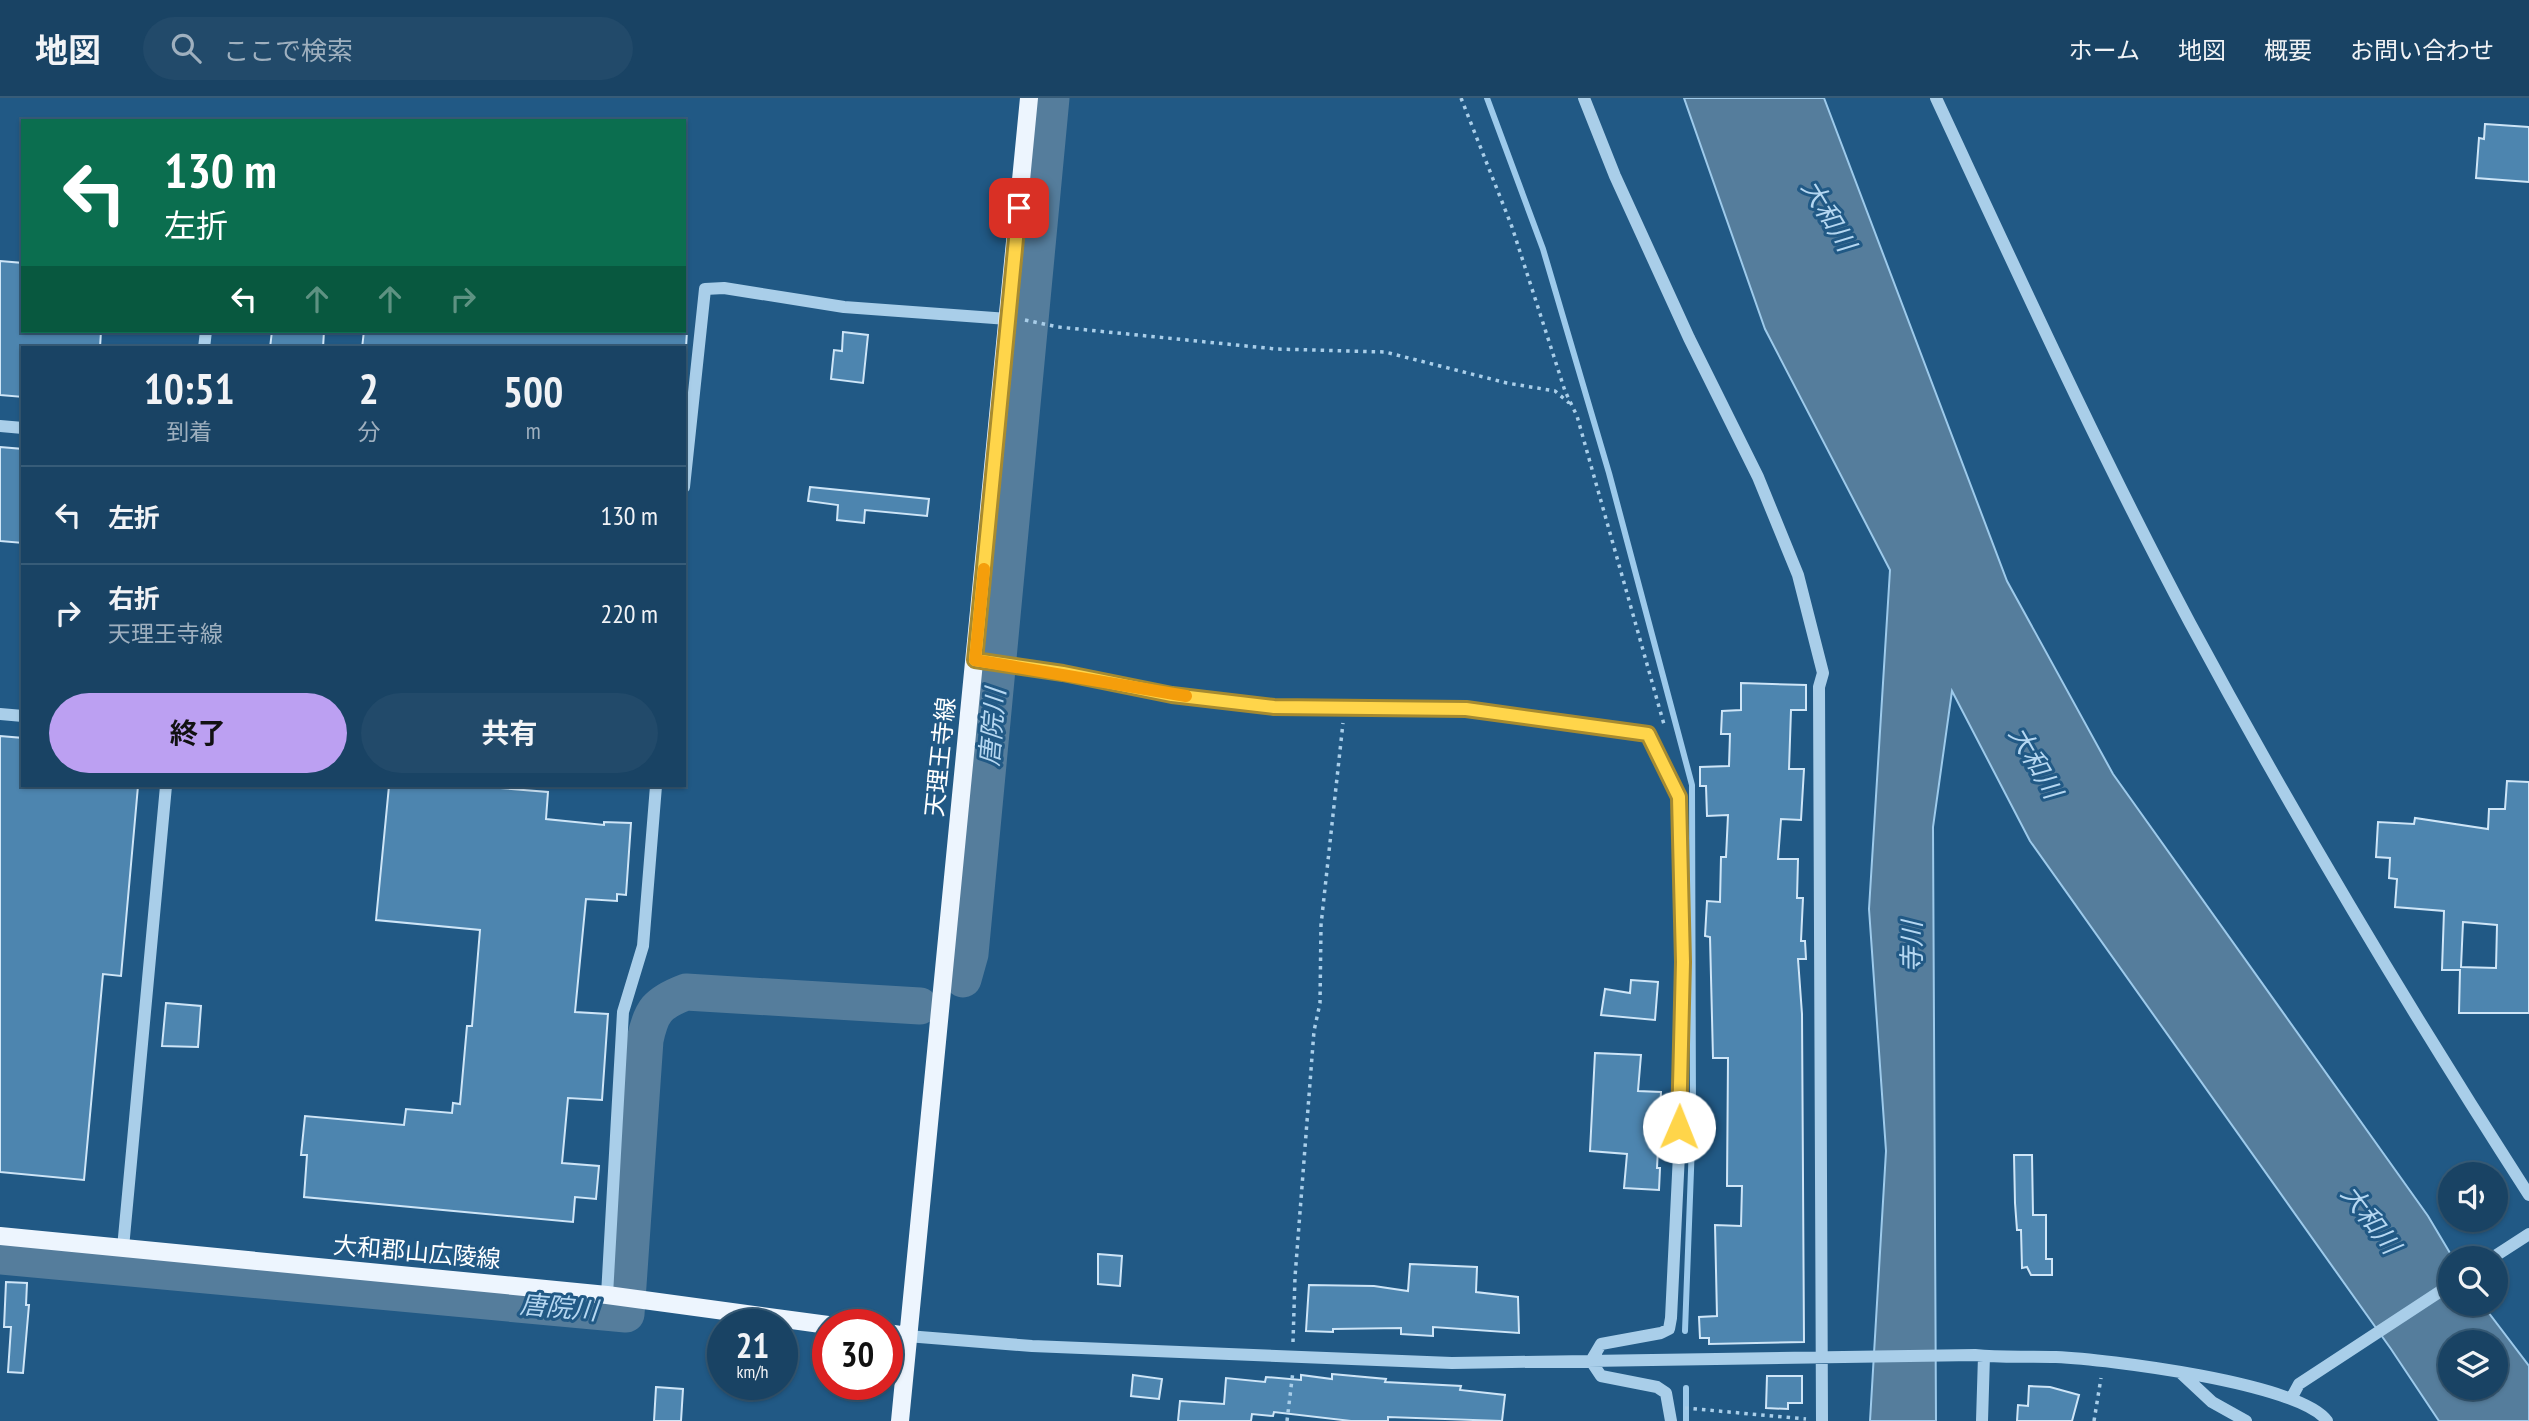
<!DOCTYPE html>
<html lang="ja">
<meta charset="utf-8">
<style>
:root{--surface:#194364;--page:#224a6a;--text:#f1f3f6;--muted:#9fb0bf;--line:#375c78;--accent:#bca0f2}
body{margin:0;font-family:"PT Sans Narrow","Noto Sans JP",sans-serif;background:var(--page);color:var(--text);height:100vh;display:flex;flex-direction:column;font-size:26px;white-space:nowrap}
*{box-sizing:border-box;margin:0}
p{font-size:23px;color:var(--muted)}
.icon{flex:none;width:38px;height:38px;fill:none;stroke:currentColor;stroke-width:2;stroke-linecap:round;stroke-linejoin:round}
.map{position:relative;flex:1;overflow:hidden}
.panel{position:absolute;left:21px;top:248px;width:665px;height:441px;display:flex;flex-direction:column;background:var(--surface);border-radius:0px;box-shadow:0 2px 5px #0004,0 0 0 2px var(--line)}
.panel>*{flex:none}
.top-card{position:absolute;left:21px;top:21px;width:665px;height:214px;border-radius:0px;box-shadow:0 2px 5px #0004,0 0 0 2px var(--line);background:#0b6e4f;color:#fff;overflow:hidden}
.buttons{position:absolute;left:2438px;top:1064px;display:grid;gap:14px}
.buttons a{display:grid;place-items:center;width:70px;height:70px;border-radius:50%;background:var(--surface);box-shadow:0 2px 5px #0004,0 0 0 2px var(--line);font-size:35px}
.speed{position:absolute;left:707px;top:1211px;display:flex;gap:14px;font-size:35px;font-weight:700;text-align:center}
.speed>*{display:grid;place-content:center;width:91px;height:91px;border-radius:50%;background:var(--surface);box-shadow:0 2px 5px #0004,0 0 0 2px var(--line);line-height:1}
.speed small{font-size:18px;font-weight:400}
.speed .limit{border:10px solid #d22;background:#fff;color:#111}
.pin{position:absolute;display:grid;place-items:center;width:60px;height:60px;color:#fff;margin:-30px;border-radius:14px;box-shadow:0 4px 10px #0006}
.me{position:absolute;width:77px;margin:-38px;rotate:1deg;stroke-linejoin:round;filter:drop-shadow(0 0 5px #0008)}
.turn{display:flex;align-items:center;gap:24px;height:147px;padding:0 28px;font-size:32px}
.turn .icon{width:91px;height:91px;stroke-width:2.5}
.turn b{display:block;font-size:49px;line-height:60px}
.lanes{display:flex;align-items:center;height:66px;padding:0 28px;background:#0003;justify-content:center;gap:35px;direction:ltr}
.lanes .off{opacity:.35}
.eta{display:flex;justify-content:space-evenly;align-items:center;height:119px;text-align:center}
.eta b{font-size:42px;font-weight:700;line-height:49px}
.action{display:flex;gap:14px;margin-top:auto;padding:14px 28px}
.action a{flex:1;height:80px;border-radius:42px;background:var(--accent);color:#111;font-size:28px;font-weight:700;line-height:80px;text-align:center}
.action a+a{background:var(--page);color:var(--text)}
ul{padding:0;list-style:none}
li{display:flex;align-items:center;gap:21px;height:98px;padding:0 28px;border-top:2px solid var(--line)}
li div{flex:1}
li b{display:block;font-size:26px}
li em{font-style:normal}
header{display:flex;align-items:center;gap:42px;box-sizing:border-box;height:98px;padding:0 35px;background:var(--surface);border-bottom:2px solid var(--line)}
header strong{font-size:33px}
nav{display:flex;gap:38px;margin-inline-start:auto;font-size:24px}
.search{width:490px;height:63px;background:var(--page);display:flex;align-items:center;gap:18px;box-sizing:border-box;padding:0 24px;border-radius:38px;color:var(--muted);font-size:26px}
.map>svg:first-child{display:block}
.water{fill:#557d9c;stroke:#9dcaeb;stroke-width:2;fill-rule:evenodd}
.lines{fill:none;stroke-linecap:round;stroke-linejoin:round}
.stream{stroke:#9dcaeb;stroke-width:6}
.river{stroke:#557d9c;stroke-width:37}
.building{fill:#4d85af;stroke:#cee5f7;stroke-width:2;fill-rule:evenodd}
.path{stroke:#a9cee9;stroke-width:3.5;stroke-dasharray:3.5 5;stroke-linecap:butt}
.minor{stroke:#a9cee9;stroke-width:12}
.major{stroke:#edf5fe;stroke-width:18}
.route-casing{stroke:#a68a30;stroke-width:18}
.route{stroke:#ffd54a;stroke-width:12}
.slow{stroke:#f59e0b;stroke-width:12}
.labels{text-anchor:middle;dominant-baseline:central;stroke-width:6;stroke-linejoin:round;paint-order:stroke}
.street-label{font-size:24px;fill:#fff;stroke:#215985}
.water-label{font-size:26px;font-style:italic;fill:#b5d7f1;stroke:#215985}
</style>
<header>
<strong>地図</strong>
<div class="search"><svg class="icon" aria-label="search" viewBox="0 0 24 24"><circle cx="10" cy="10" r="6"/><path d="M15 15l6 6"/></svg>ここで検索</div>
<nav><a>ホーム</a><a>地図</a><a>概要</a><a>お問い合わせ</a></nav>
</header>
<div class="map">
<svg width="2529" height="1323" viewBox="0 0 2529 1323">
<rect width="100%" height="100%" fill="#215985"/>
<path class="water" d="M 1684,0 L 1824,0 L 2007,483 L 2113,676 L 2428,1118 L 2453,1160 L 2450,1160 L 2450,1206 L 2482,1206 L 2529,1268 L 2529,1323 L 2439,1323 L 2391,1251 L 2030,743 L 1952,593 L 1933,729 L 1936,1323 L 1870,1323 L 1886,1053 L 1869,811 L 1890,472 L 1765,231 ZM 2450,1244 L 2496,1244 L 2496,1290 L 2450,1290 Z"/>
<g class="lines">
<path class="stream" d="M 1487,0 L 1543,151 L 1609,375 L 1692,687 L 1693,1019 L 1685,1233
M 1686,1290 L 1686,1323"/>
<path class="river" d="M 963,881 L 970,856 L 1051,0
M 0,1158 L 626,1216 L 645,942 C 651,913 657,905 686,894 L 920,908"/>
</g>
<path class="building" d="M 2485,26 L 2529,29 L 2529,84 L 2476,80 L 2479,40 L 2484,41 Z
M 0,163 L 23,165 L 23,233 L 101,233 L 100,250 L 23,250 L 23,299 L 0,297 Z
M 272,233 L 324,233 L 323,250 L 270,250 Z
M 364,233 L 687,233 L 686,250 L 362,250 Z
M 843,234 L 868,237 L 863,285 L 831,281 L 834,252 L 842,253 Z
M 0,349 L 23,351 L 23,445 L 0,443 Z
M 810,389 L 929,401 L 927,418 L 865,412 L 864,425 L 837,422 L 838,407 L 808,403 Z
M 1741,585 L 1806,587 L 1806,612 L 1791,612 L 1789,671 L 1804,671 L 1801,722 L 1781,721 L 1778,761 L 1798,761 L 1797,800 L 1803,800 L 1801,843 L 1805,843 L 1806,861 L 1798,861 L 1802,916 L 1804,1244 L 1709,1246 L 1709,1240 L 1700,1240 L 1699,1219 L 1717,1218 L 1715,1127 L 1741,1128 L 1742,1088 L 1727,1088 L 1728,960 L 1713,960 L 1710,839 L 1705,838 L 1707,803 L 1720,804 L 1721,759 L 1726,759 L 1728,717 L 1707,718 L 1706,688 L 1700,688 L 1700,669 L 1729,668 L 1730,636 L 1721,636 L 1722,613 L 1741,612 Z
M 0,638 L 23,640 L 23,688 L 138,688 L 121,878 L 103,876 L 84,1082 L 0,1074 Z
M 2507,683 L 2529,684 L 2529,915 L 2459,915 L 2460,872 L 2442,872 L 2444,813 L 2395,809 L 2397,781 L 2389,780 L 2390,760 L 2376,759 L 2378,724 L 2414,726 L 2415,720 L 2488,731 L 2489,711 L 2505,711 ZM 2463,824 L 2497,827 L 2496,870 L 2461,869 Z
M 389,688 L 476,688 L 548,694 L 546,721 L 604,727 L 604,724 L 631,725 L 626,797 L 617,796 L 617,803 L 586,801 L 575,914 L 608,916 L 602,1002 L 568,1000 L 562,1065 L 599,1068 L 596,1101 L 575,1099 L 573,1124 L 304,1099 L 307,1057 L 301,1057 L 305,1018 L 404,1027 L 406,1011 L 452,1015 L 453,1005 L 460,1006 L 467,928 L 472,928 L 480,832 L 376,822 Z
M 1631,882 L 1658,884 L 1655,922 L 1601,917 L 1605,891 L 1630,895 Z
M 166,905 L 201,908 L 198,949 L 162,948 Z
M 1595,955 L 1641,957 L 1638,993 L 1661,994 L 1657,1070 L 1660,1070 L 1659,1092 L 1624,1090 L 1627,1056 L 1590,1053 Z
M 2014,1057 L 2032,1057 L 2033,1117 L 2046,1117 L 2046,1161 L 2052,1161 L 2052,1177 L 2031,1177 L 2027,1169 L 2022,1170 L 2021,1132 L 2017,1132 L 2015,1105 Z
M 1098,1156 L 1122,1158 L 1120,1188 L 1098,1186 Z
M 1410,1166 L 1477,1169 L 1476,1194 L 1518,1199 L 1519,1235 L 1433,1229 L 1433,1238 L 1401,1236 L 1401,1230 L 1333,1231 L 1333,1234 L 1306,1233 L 1309,1187 L 1374,1188 L 1408,1193 Z
M 6,1184 L 27,1185 L 26,1207 L 29,1207 L 23,1275 L 8,1274 L 11,1229 L 4,1229 Z
M 1332,1276 L 1386,1281 L 1385,1284 L 1461,1288 L 1460,1292 L 1505,1297 L 1502,1323 L 1388,1319 L 1388,1323 L 1351,1323 L 1274,1314 L 1273,1318 L 1252,1316 L 1251,1323 L 1178,1323 L 1180,1303 L 1224,1306 L 1226,1280 L 1265,1284 L 1266,1279 L 1301,1282 L 1301,1277 L 1332,1281 Z
M 1133,1277 L 1162,1281 L 1159,1301 L 1131,1298 Z
M 1767,1278 L 1802,1278 L 1802,1305 L 1788,1305 L 1788,1311 L 1766,1310 Z
M 2029,1288 L 2050,1289 L 2079,1297 L 2072,1323 L 2017,1323 L 2018,1307 L 2028,1308 Z
M 656,1289 L 683,1291 L 681,1323 L 654,1323 Z"/>
<g class="lines">
<path class="path" d="M 1461,0 L 1512,129 L 1565,293 L 1577,318 L 1665,630
M 1025,222 L 1058,229 L 1276,251 L 1385,254 L 1507,285 L 1555,293 L 1569,305
M 1293,1244 L 1295,1179 L 1314,933 L 1320,905 L 1321,827 L 1343,625
M 1685,1310 L 1806,1321
M 1287,1323 L 1293,1273
M 2094,1323 L 2101,1280"/>
<path class="minor" d="M 1584,0 L 1615,78 L 1689,240 L 1758,379 L 1798,477 L 1823,575 L 1819,589 L 1822,1323
M 1936,0 C 2018,176 2099,354 2190,525 C 2295,720 2409,911 2529,1097
M 204,250 L 206,233
M 0,328 L 23,330
M 684,389 L 705,191 L 724,190 L 844,209 L 1008,221
M 975,563 L 1063,575 L 1172,597 L 1274,609 L 1466,611 L 1648,636 L 1679,699 L 1683,864 L 1679,1056 L 1671,1220 L 1669,1231 L 1661,1235 L 1601,1246 L 1591,1263
M 0,616 L 23,618
M 123,1150 L 166,688
M 2492,1160 L 2529,1136
M 607,1197 L 623,914 L 643,848 L 656,688
M 907,1238 L 1032,1248 L 1452,1265 L 1975,1257 C 2002,1260 2029,1258 2056,1259 C 2105,1261 2301,1285 2327,1323
M 1591,1263 L 1601,1278 L 1657,1289 L 1666,1295 L 1671,1323
M 2182,1276 L 2212,1304 L 2246,1323
M 2292,1299 L 2299,1286 L 2450,1187
M 1982,1323 L 1984,1258"/>
<path class="major" d="M 0,1138 L 607,1197 L 828,1227
M 887,1235 L 907,1238
M 900,1323 L 1029,0"/>
</g>
<g class="lines">
<g class="route-casing">
<path id="route" d="M 1019,110 L 975,562 L 1063,575 L 1172,597 L 1274,609 L 1466,611 L 1648,636 L 1679,699 L 1683,864 L 1679,1029"/>
</g>
<use href="#route" class="route"/>
<path class="slow" d="M 984,471 L 975,562 L 1186,598"/>
</g>
<g class="labels">
<g class="street-label">
<text transform="translate(940 659) rotate(-84)">天理王寺線</text>
<text transform="translate(417 1154) rotate(5)">大和郡山広陵線</text>
</g>
<g class="water-label">
<text transform="translate(1829 117) rotate(59)">大和川</text>
<text transform="translate(992 629) rotate(-85)">唐院川</text>
<text transform="translate(2036 664) rotate(60)">大和川</text>
<text transform="translate(1911 849) rotate(-90)">寺川</text>
<text transform="translate(2371 1121) rotate(53)">大和川</text>
<text transform="translate(559 1209) rotate(5)">唐院川</text>
</g>
</g>
</svg>
<div class="buttons">
<a><svg class="icon" aria-label="sound" viewBox="0 0 24 24"><path d="M4 9h4l5-4v14l-5-4H4zM17 9q2 3 0 6"/></svg></a>
<a><svg class="icon" aria-label="search" viewBox="0 0 24 24"><circle cx="10" cy="10" r="6"/><path d="M15 15l6 6"/></svg></a>
<a><svg class="icon" aria-label="layers" viewBox="0 0 24 24"><path d="M12 4l9 5-9 5-9-5zM3 14l9 5 9-5"/></svg></a>
</div>
<div class="speed"><div>21<small>km/h</small></div><div class="limit">30</div></div>
<div class="pin" style="left:1019px;top:110px;background:#d93025"><svg class="icon" aria-label="arrive" viewBox="0 0 24 24"><path d="M6 21V4h12l-3 4 3 4H6"/></svg></div>
<svg class="me" style="left:1679px;top:1029px" viewBox="-20 -20 40 40"><circle r="19" fill="#fff"/><path d="M0-13L10 11 0 6-10 11z" fill="#ffd54a"/></svg>
<div class="top-card">
<div class="turn"><svg class="icon" aria-label="left" viewBox="0 0 24 24"><path d="M17 20v-9H6M10 6l-5 5 5 5"/></svg><div><b>130 m</b>左折</div></div>
<div class="lanes"><svg class="icon" aria-label="left" viewBox="0 0 24 24"><path d="M17 20v-9H6M10 6l-5 5 5 5"/></svg><svg class="icon off" aria-label="ahead" viewBox="0 0 24 24"><path d="M12 20V5M6 11l6-6 6 6"/></svg><svg class="icon off" aria-label="ahead" viewBox="0 0 24 24"><path d="M12 20V5M6 11l6-6 6 6"/></svg><svg class="icon off" aria-label="right" viewBox="0 0 24 24"><path d="M7 20v-9h11M14 6l5 5-5 5"/></svg></div>
</div>
<section class="panel">
<div class="eta">
<div><b>10:51</b><p>到着</p></div>
<div><b>2</b><p>分</p></div>
<div><b>500</b><p>m</p></div>
</div>
<ul>
<li><svg class="icon" aria-label="left" viewBox="0 0 24 24"><path d="M17 20v-9H6M10 6l-5 5 5 5"/></svg><div><b>左折</b></div><em>130 m</em></li>
<li><svg class="icon" aria-label="right" viewBox="0 0 24 24"><path d="M7 20v-9h11M14 6l5 5-5 5"/></svg><div><b>右折</b><p>天理王寺線</p></div><em>220 m</em></li>
</ul>
<div class="action"><a>終了</a><a>共有</a></div>
</section>
</div>
